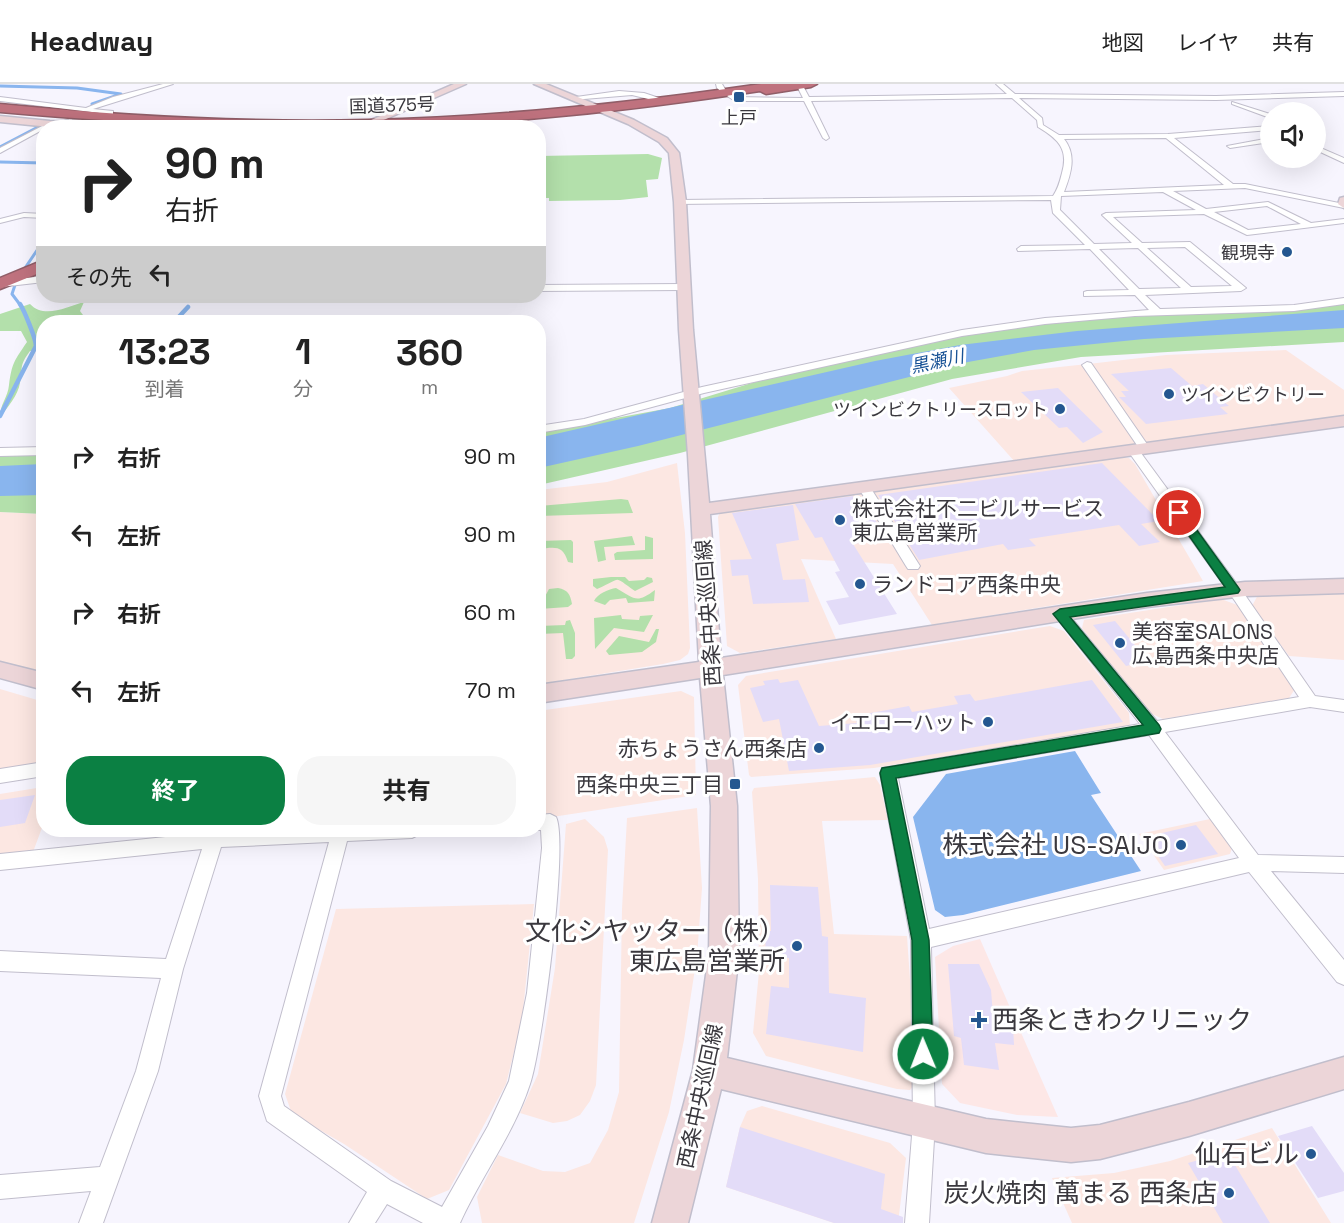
<!DOCTYPE html>
<html lang="ja">
<meta charset="utf-8">
<style>
:root{--surface:#fff;--page:#f6f6f6;--text:#222;--muted:#767676;--line:#e0e0e0;--accent:#0b8043}
body{margin:0;font-family:"Space Grotesk","Noto Sans JP",sans-serif;background:var(--page);color:var(--text);height:100vh;display:flex;flex-direction:column;font-size:22px;white-space:nowrap}
*{box-sizing:border-box;margin:0}
p{font-size:20px;color:var(--muted)}
.icon{flex:none;width:33px;height:33px;fill:none;stroke:currentColor;stroke-width:2;stroke-linecap:round;stroke-linejoin:round}
.map{position:relative;flex:1;overflow:hidden}
.drawer{position:absolute;left:36px;top:231px;width:510px;height:522px;display:flex;flex-direction:column;background:var(--surface);border-radius:24px;box-shadow:0 6px 24px #0002}
.drawer>*{flex:none}
.guide{position:absolute;left:36px;top:36px;width:510px;height:183px;border-radius:24px;box-shadow:0 6px 24px #0002;background:#fff;color:var(--text);overflow:hidden}
.fabs{position:absolute;left:1260px;top:18px;display:grid;gap:12px}
.fabs a{display:grid;place-items:center;width:66px;height:66px;border-radius:50%;background:var(--surface);box-shadow:0 6px 24px #0002;font-size:30px}
.pin{position:absolute;display:grid;place-items:center;width:51px;height:51px;color:#fff;margin:-26px;border:3px solid #fff;border-radius:50%;box-shadow:0 2px 6px #0007}
.me{position:absolute;width:66px;margin:-33px;rotate:359deg;stroke-linejoin:round;filter:drop-shadow(0 0 4px #0008)}
.turn{display:flex;align-items:center;gap:21px;height:126px;padding:0 30px;font-size:27px}
.turn .icon{width:78px;height:78px;stroke-width:2.5}
.turn b{display:block;font-size:42px;line-height:51px}
.then{display:flex;align-items:center;height:57px;padding:0 30px;background:#0003;gap:12px;font-size:22px}
.eta{display:flex;justify-content:space-evenly;align-items:center;height:102px;text-align:center}
.eta b{font-size:36px;font-weight:700;line-height:42px}
.primary-button{display:flex;gap:12px;margin-top:auto;padding:12px 30px}
.primary-button a{flex:1;height:69px;border-radius:24px;background:var(--accent);color:#fff;font-size:24px;font-weight:700;line-height:69px;text-align:center}
.primary-button a+a{background:var(--page);color:var(--text)}
ul{padding:0;list-style:none}
li{display:flex;align-items:center;gap:18px;height:78px;padding:0 30px}
li div{flex:1}
li b{display:block;font-size:22px}
li em{font-style:normal}
header{display:flex;align-items:center;gap:36px;box-sizing:border-box;height:84px;padding:0 30px;background:var(--surface);border-bottom:2px solid var(--line)}
header strong{font-size:28px}
nav{display:flex;gap:33px;margin-inline-start:auto;font-size:21px}
.map>svg:first-child{display:block}
.commercial{fill:#fce7e2}
.medical{fill:#fde7e6}
.green{fill:#b3e0ab}
.water{fill:#89b5ee}
.lines{fill:none;stroke-linecap:round;stroke-linejoin:round}
.stream-far1{stroke:#89b5ee;stroke-width:3}
.stream{stroke:#89b5ee;stroke-width:4.5}
.building{fill:#e3dcf8}
.street-tunnel{stroke:#d1cfd8;stroke-width:7;stroke-dasharray:7 3;stroke-linecap:butt}
.street-casing{stroke:#c1becc;stroke-width:2}
.secondary-casing{stroke:#c1becc;stroke-width:3}
.highway-casing{stroke:#905e68;stroke-width:3}
.street{fill:#fff;fill-rule:evenodd}
.secondary{fill:#ecd5d8;fill-rule:evenodd}
.highway{fill:#bf727e;fill-rule:evenodd}
.route{fill:#0b8043;stroke:#07532c;stroke-width:1.5}
.poi-dot{fill:#245790;stroke:#fff;stroke-width:2}
.labels{text-anchor:middle;dominant-baseline:central;stroke-width:6;stroke-linejoin:round;paint-order:stroke}
.far-street-label{font-size:18px;fill:#3a383e;stroke:#fff}
.far-poi-label{font-size:18px;fill:#3a383e;stroke:#fff;text-anchor:end}
.far-water-label{font-size:18px;font-style:italic;fill:#185295;stroke:#fff}
.poi-label{font-size:21px;fill:#3a383e;stroke:#fff;text-anchor:start}
.street-label{font-size:21px;fill:#3a383e;stroke:#fff}
.near-poi-label{font-size:26px;fill:#3a383e;stroke:#fff;text-anchor:end}
</style>
<header>
<strong>Headway</strong>
<nav><a>地図</a><a>レイヤ</a><a>共有</a></nav>
</header>
<div class="map">
<svg width="1344" height="1139" viewBox="0 0 1344 1139">
<rect width="100%" height="100%" fill="#f7f5fe"/>
<path class="commercial" d="M 1286,266 L 1344,306 L 1344,333 L 1015,378 L 949,304 L 1007,292 L 1022,287 L 1097,279 L 1166,271 Z
M 1118,373 L 1129,374 L 1135,380 L 1203,497 L 932,541 L 893,480 L 801,475 L 836,555 L 740,569 L 727,562 L 718,433 L 720,428 Z
M 677,379 L 685,449 L 690,564 L 688,570 L 680,576 L 663,580 L 539,600 L 539,406 L 607,398 Z
M 0,428 L 43,430 L 43,591 L 0,578 Z
M 1344,506 L 1344,576 L 1289,572 L 1252,522 L 1259,509 Z
M 1221,515 L 1240,522 L 1248,538 L 1295,605 L 1289,614 L 1163,635 L 1148,628 L 1082,544 L 1084,536 Z
M 1050,542 L 1064,547 L 1129,629 L 1130,642 L 874,684 L 751,693 L 749,691 L 738,601 L 746,592 Z
M 0,605 L 44,618 L 43,681 L 0,688 Z
M 681,607 L 694,613 L 696,711 L 539,735 L 538,627 Z
M 875,693 L 880,701 L 888,736 L 822,737 L 834,850 L 907,852 L 917,998 L 910,1006 L 897,1005 L 766,972 L 753,949 L 759,888 L 758,795 L 752,708 L 754,704 Z
M 43,703 L 43,741 L 33,768 L 0,771 L 0,710 Z
M 697,724 L 702,804 L 697,872 L 684,956 L 669,1028 L 634,1139 L 482,1139 L 477,1113 L 498,1071 L 543,1087 L 565,1088 L 590,1079 L 608,1046 L 619,1008 L 622,825 L 627,734 Z
M 585,735 L 604,753 L 608,766 L 596,1001 L 590,1017 L 580,1031 L 567,1037 L 553,1039 L 520,1029 L 538,990 L 555,884 L 566,740 Z
M 1210,735 L 1232,764 L 1230,770 L 1164,786 L 1139,750 Z
M 534,820 L 522,936 L 506,1000 L 449,1106 L 427,1115 L 344,1060 L 292,1030 L 285,1010 L 336,825 Z
M 762,1022 L 890,1059 L 906,1074 L 898,1139 L 834,1139 L 726,1103 L 740,1043 L 747,1027 Z
M 1272,1044 L 1331,1139 L 1072,1139 L 1052,1094 L 1114,1089 L 1170,1077 Z"/>
<path class="medical" d="M 980,855 L 1058,1033 L 1017,1031 L 960,1019 L 942,1000 L 935,873 L 953,862 Z"/>
<path class="green" d="M 648,70 L 662,74 L 658,95 L 646,96 L 648,113 L 620,116 L 549,117 L 549,114 L 539,114 L 539,72 Z
M 84,218 L 80,227 L 83,231 L 98,232 L 95,238 L 44,238 L 43,266 L 30,267 C 19,282 23,282 20,299 C 18,311 8,323 0,333 C 0,320 8,313 9,301 C 12,279 14,277 27,258 L 21,247 L 0,247 L 0,230 L 30,220 C 44,235 67,223 84,218 Z
M 1344,220 L 1344,258 L 1081,273 L 952,295 L 680,369 L 539,401 L 539,348 L 670,324 L 807,282 L 932,255 L 1056,236 L 1260,227 Z
M 43,369 L 43,430 L 0,428 L 0,371 Z
M 621,415 L 628,416 L 633,429 L 539,432 L 539,422 Z
M 632,452 L 635,461 L 604,463 L 606,476 L 598,478 L 594,457 Z
M 645,452 L 653,454 L 653,475 L 615,476 L 614,470 L 617,468 L 645,466 Z
M 571,456 L 573,458 L 573,479 L 568,478 C 563,461 555,463 539,465 L 539,457 Z
M 611,493 L 625,493 L 629,497 L 644,496 L 647,493 L 652,494 L 653,498 L 635,507 C 611,491 624,494 597,505 L 593,502 L 593,495 Z
M 558,504 C 568,506 570,510 572,520 L 568,523 L 539,525 L 539,520 L 542,518 L 549,505 Z
M 616,504 C 635,515 636,520 655,506 L 654,517 L 628,519 L 626,514 L 610,516 L 605,521 L 594,517 C 597,510 609,505 616,504 Z
M 621,531 L 622,535 L 639,536 L 640,532 L 653,531 L 644,548 L 614,544 L 595,565 L 594,534 Z
M 570,536 L 575,549 L 575,572 L 572,575 L 566,575 L 563,549 L 539,550 L 539,542 L 565,541 L 566,537 Z
M 656,545 L 659,545 L 656,558 L 642,568 L 609,571 L 606,567 L 619,552 L 649,558 Z"/>
<path class="water" d="M 1344,226 L 1344,244 L 1144,255 L 1034,266 L 968,278 L 638,362 L 539,384 L 538,354 L 875,277 L 960,261 L 1077,247 Z
M 43,380 L 43,411 L 0,412 L 0,382 Z
M 1075,667 L 1101,709 L 1091,711 L 1141,787 L 963,831 L 945,833 L 935,826 L 913,733 L 946,690 Z"/>
<g class="lines">
<path class="stream-far1" d="M 0,2 L 77,4 L 121,10 L 92,20
M 0,63 L 38,43
M 0,78 L 44,79
M 23,187 L 44,156
M 15,201 L 12,210 L 21,222"/>
<path class="stream" d="M 174,238 L 188,223
M 0,332 L 36,262 C 36,255 24,226 20,220"/>
</g>
<path class="building" d="M 1171,284 L 1192,302 L 1203,300 L 1229,322 L 1220,323 L 1228,330 L 1146,340 L 1119,313 L 1126,313 L 1121,307 L 1129,307 L 1111,290 Z
M 1058,304 L 1103,348 L 1083,359 L 1067,343 L 1059,344 L 1021,308 Z
M 1102,379 L 1159,437 L 1141,440 L 1160,458 L 1139,462 L 1119,441 L 1029,455 L 1036,462 L 1008,466 L 1003,460 L 919,476 L 878,411 Z
M 853,412 L 854,415 L 862,414 L 887,455 L 853,460 L 897,530 L 839,541 L 826,517 L 849,513 L 835,488 L 840,487 L 822,453 L 815,454 L 795,420 Z
M 793,421 L 799,456 L 776,460 L 783,496 L 805,495 L 809,518 L 753,520 L 748,491 L 732,492 L 730,476 L 752,475 L 732,429 Z
M 1115,537 L 1148,577 L 1126,582 L 1093,541 Z
M 778,595 L 780,599 L 798,596 L 819,642 L 857,639 L 854,632 L 909,622 L 912,628 L 958,620 L 954,612 L 970,610 L 975,617 L 1092,596 L 1123,638 L 870,681 L 789,687 L 779,635 L 763,638 L 750,604 L 765,601 L 763,597 Z
M 35,711 L 25,739 L 0,743 L 0,716 Z
M 1196,741 L 1218,770 L 1165,782 L 1145,753 Z
M 770,801 L 818,803 L 822,852 L 828,853 L 829,909 L 866,914 L 863,968 L 766,950 L 771,902 L 789,904 L 789,874 L 765,871 L 766,847 L 771,847 Z
M 948,880 L 979,880 L 991,906 L 993,931 L 1005,932 L 1005,940 L 1013,942 L 1014,961 L 995,959 L 999,986 L 964,981 L 961,954 L 954,952 Z
M 1312,1042 L 1344,1089 L 1344,1107 L 1318,1114 L 1278,1052 Z
M 740,1043 L 885,1090 L 881,1125 L 903,1133 L 903,1139 L 834,1139 L 726,1103 Z
M 1227,1068 L 1270,1139 L 1223,1139 L 1188,1079 Z"/>
<g class="lines">
<path class="street-tunnel" d="M 54,44 L 99,24"/>
<g class="street-casing">
<path id="street" d="M 163,0 L 173,0 L 93,25 L 113,27 L 113,34 L 110,36 L 107,34 L 108,30 L 0,17 L 0,13 L 86,24 L 113,13 Z
M 716,0 L 722,0 L 728,10 L 724,10 L 717,4 Z
M 796,0 L 802,0 L 809,13 L 1007,10 L 996,0 L 1003,0 L 1015,10 L 1216,12 L 1344,8 L 1344,12 L 1216,16 L 1019,14 L 1042,34 L 1043,41 L 1059,51 L 1168,50 L 1270,42 L 1270,46 L 1174,54 L 1233,100 L 1245,100 L 1344,120 L 1344,124 L 1245,104 L 1173,107 L 1206,125 L 1268,118 L 1311,139 L 1344,135 L 1344,139 L 1247,151 L 1204,130 L 1113,133 L 1142,159 L 1190,158 L 1246,204 L 1241,207 L 1145,211 L 1160,225 L 1294,221 L 1344,214 L 1344,220 L 1294,227 L 1135,232 L 1045,240 L 962,252 L 704,309 L 585,341 L 538,349 L 538,342 L 584,335 L 702,303 L 962,246 L 1045,234 L 1149,226 L 1135,211 L 1084,212 L 1084,208 L 1087,207 L 1129,206 L 1090,165 L 1018,167 L 1017,165 L 1021,162 L 1085,161 L 1053,129 L 1051,116 L 677,120 L 677,116 L 680,116 L 1053,112 C 1058,105 1060,97 1062,89 C 1069,65 1058,55 1038,43 L 1037,36 L 1012,14 L 811,17 L 829,54 L 826,56 L 823,54 L 804,17 L 735,17 L 727,12 L 730,10 L 736,13 L 803,14 ZM 1166,54 L 1224,101 L 1064,108 C 1071,90 1077,71 1064,55 ZM 1163,108 L 1196,126 L 1106,129 L 1102,131 L 1132,159 L 1094,160 L 1060,126 L 1061,112 ZM 1267,122 L 1301,140 L 1248,146 L 1214,128 ZM 1185,163 L 1232,202 L 1191,203 L 1147,164 ZM 1138,164 L 1181,204 L 1139,205 L 1099,165 Z
M 619,7 L 644,9 L 668,17 L 665,19 L 632,11 L 572,16 L 569,14 Z
M 1232,18 L 1270,30 L 1270,34 L 1232,20 Z
M 48,39 L 53,40 L 0,69 L 0,64 Z
M 1270,54 L 1270,58 L 1230,64 L 1227,62 Z
M 1316,62 L 1344,74 L 1344,79 L 1316,66 Z
M 24,129 L 44,130 L 44,134 L 24,133 L 0,139 L 0,135 Z
M 44,192 L 44,198 L 0,203 L 0,197 Z
M 538,201 L 683,200 L 688,203 L 683,206 L 538,207 Z
M 1087,278 L 1091,279 L 1149,363 L 1149,367 L 1141,367 L 1082,281 Z
M 44,363 L 44,371 L 0,372 L 0,364 Z
M 1134,363 L 1138,365 L 1245,511 L 1315,612 L 1344,616 L 1344,628 L 1310,623 L 1165,648 L 1258,771 L 1344,773 L 1344,789 L 1271,787 L 1344,876 L 1344,901 L 1337,898 L 1249,788 L 931,863 L 935,1039 L 929,1139 L 905,1139 L 913,1039 L 911,856 L 880,689 L 882,684 L 1140,640 L 1055,532 L 1053,529 L 1055,526 L 1065,526 L 1157,637 L 1299,613 L 1235,517 L 1128,367 ZM 1149,651 L 1239,774 L 929,845 L 898,694 Z
M 864,399 L 870,403 L 920,482 L 918,485 L 908,485 L 906,482 L 858,403 Z
M 44,678 L 44,692 L 0,699 L 0,685 Z
M 550,730 L 556,733 C 569,758 542,966 530,1000 C 514,1050 481,1092 460,1139 L 423,1139 L 387,1120 L 375,1139 L 349,1139 L 367,1108 L 267,1037 L 259,1012 L 329,758 L 221,763 L 183,885 L 158,987 L 103,1139 L 79,1139 L 91,1107 L 0,1115 L 0,1091 L 100,1083 L 136,987 L 161,894 L 0,887 L 0,867 L 166,875 L 202,765 L 0,786 L 0,770 L 214,748 L 269,746 L 421,746 L 418,751 L 412,754 L 347,757 L 281,1012 L 284,1022 L 391,1097 L 442,1123 L 488,1042 L 509,997 L 527,909 L 542,764 L 541,746 L 535,746 L 538,746 L 538,731 Z"/>
</g>
<g class="secondary-casing">
<path id="secondary" d="M 454,0 L 466,0 L 370,42 L 362,40 Z
M 534,0 L 546,0 L 634,36 L 667,54 L 679,69 L 686,118 L 693,246 L 709,419 L 1344,332 L 1344,342 L 710,430 L 721,574 L 1147,509 L 1245,498 L 1344,495 L 1344,509 L 1245,512 L 1147,523 L 723,591 L 737,722 L 739,869 L 727,974 L 986,1035 L 1071,1044 L 1100,1041 L 1189,1018 L 1344,973 L 1344,1005 L 1189,1052 L 1100,1075 L 1071,1078 L 986,1069 L 721,1005 L 688,1139 L 652,1139 L 693,986 L 709,869 L 711,722 L 700,594 L 538,619 L 538,601 L 699,578 L 688,371 L 679,246 L 674,118 L 669,69 L 659,58 L 628,40 Z
M 0,32 L 50,37 L 160,38 L 165,41 L 162,44 L 50,43 L 0,38 Z
M 1344,113 L 1344,124 L 1338,120 L 1340,114 Z
M 0,578 L 44,589 L 44,606 L 0,594 Z"/>
</g>
<g class="highway-casing">
<path id="highway" d="M 761,0 L 817,0 L 811,3 L 766,10 L 760,7 C 633,26 505,41 376,43 C 251,46 125,39 0,28 L 0,20 C 122,32 245,39 368,36 C 499,33 631,19 761,0 Z
M 44,176 L 44,187 L 0,205 L 0,194 Z"/>
</g>
<use href="#street" class="street"/>
<use href="#secondary" class="secondary"/>
<use href="#highway" class="highway"/>
</g>
<path class="route" d="M 1179,426 L 1183,427 L 1238,503 L 1240,506 L 1238,509 L 1070,533 L 1159,641 L 1161,645 L 1159,649 L 896,694 L 929,856 L 933,970 L 930,977 L 923,980 L 916,977 L 913,970 L 912,856 L 880,689 L 882,684 L 888,683 L 1143,641 L 1053,530 L 1060,525 L 1225,503 L 1173,429 Z"/>
<g class="poi-dot">
<rect x="733" y="7" width="12" height="12" rx="3"/>
<circle cx="1287" cy="168" r="6"/>
<circle cx="1169" cy="310" r="6"/>
<circle cx="1060" cy="325" r="6"/>
<circle cx="840" cy="436" r="6"/>
<circle cx="860" cy="500" r="6"/>
<circle cx="1120" cy="559" r="6"/>
<circle cx="988" cy="638" r="6"/>
<circle cx="819" cy="664" r="6"/>
<rect x="729" y="694" width="12" height="12" rx="3"/>
<circle cx="1181" cy="761" r="6"/>
<circle cx="797" cy="862" r="6"/>
<path d="M976 927h6v6h6v6h-6v6h-6v-6h-6v-6h6z"/>
<circle cx="1311" cy="1070" r="6"/>
<circle cx="1229" cy="1109" r="6"/>
</g>
<g class="labels">
<g class="far-street-label">
<text transform="translate(392 21) rotate(-2)">国道375号</text>
</g>
<g class="far-poi-label">
<text x="739" y="33" text-anchor="middle">上戸</text>
<text x="1275" y="168">観現寺</text>
<text x="1181" y="310" text-anchor="start">ツインビクトリー</text>
<text x="1048" y="325">ツインビクトリースロット</text>
</g>
<g class="far-water-label">
<text transform="translate(937 277) rotate(-12)">黒瀬川</text>
</g>
<g class="poi-label">
<text x="852" y="424">株式会社不二ビルサービス<tspan x="852" dy="24">東広島営業所</tspan></text>
<text x="872" y="500">ランドコア西条中央</text>
<text x="1132" y="547">美容室SALONS<tspan x="1132" dy="24">広島西条中央店</tspan></text>
<text x="976" y="638" text-anchor="end">イエローハット</text>
<text x="807" y="664" text-anchor="end">赤ちょうさん西条店</text>
<text x="723" y="700" text-anchor="end">西条中央三丁目</text>
</g>
<g class="street-label">
<text transform="translate(708 529) rotate(-94)">西条中央巡回線</text>
<text transform="translate(700 1012) rotate(-78)">西条中央巡回線</text>
</g>
<g class="near-poi-label">
<text x="1169" y="761">株式会社 US-SAIJO</text>
<text x="785" y="847">文化シヤッター（株）<tspan x="785" dy="30">東広島営業所</tspan></text>
<text x="992" y="936" text-anchor="start">西条ときわクリニック</text>
<text x="1299" y="1070">仙石ビル</text>
<text x="1217" y="1109">炭火焼肉 萬まる 西条店</text>
</g>
</g>
</svg>
<div class="fabs">
<a><svg class="icon" aria-label="sound" viewBox="0 0 24 24"><path d="M4 9h4l5-4v14l-5-4H4zM17 9q2 3 0 6"/></svg></a>
</div>
<div class="pin" style="left:1179px;top:429px;background:#d93025"><svg class="icon" aria-label="arrive" viewBox="0 0 24 24"><path d="M6 21V4h12l-3 4 3 4H6"/></svg></div>
<svg class="me" style="left:923px;top:970px" viewBox="-20 -20 40 40"><circle r="17" fill="#0b8043" stroke="#fff" stroke-width="3"/><path d="M0-11L8 9 0 5-8 9z" fill="#fff"/></svg>
<div class="guide">
<div class="turn"><svg class="icon" aria-label="right" viewBox="0 0 24 24"><path d="M7 20v-9h11M14 6l5 5-5 5"/></svg><div><b>90 m</b>右折</div></div>
<div class="then">その先<svg class="icon" aria-label="left" viewBox="0 0 24 24"><path d="M17 20v-9H6M10 6l-5 5 5 5"/></svg></div>
</div>
<section class="drawer">
<div class="eta">
<div><b>13:23</b><p>到着</p></div>
<div><b>1</b><p>分</p></div>
<div><b>360</b><p>m</p></div>
</div>
<ul>
<li><svg class="icon" aria-label="right" viewBox="0 0 24 24"><path d="M7 20v-9h11M14 6l5 5-5 5"/></svg><div><b>右折</b></div><em>90 m</em></li>
<li><svg class="icon" aria-label="left" viewBox="0 0 24 24"><path d="M17 20v-9H6M10 6l-5 5 5 5"/></svg><div><b>左折</b></div><em>90 m</em></li>
<li><svg class="icon" aria-label="right" viewBox="0 0 24 24"><path d="M7 20v-9h11M14 6l5 5-5 5"/></svg><div><b>右折</b></div><em>60 m</em></li>
<li><svg class="icon" aria-label="left" viewBox="0 0 24 24"><path d="M17 20v-9H6M10 6l-5 5 5 5"/></svg><div><b>左折</b></div><em>70 m</em></li>
</ul>
<div class="primary-button"><a>終了</a><a>共有</a></div>
</section>
</div>
